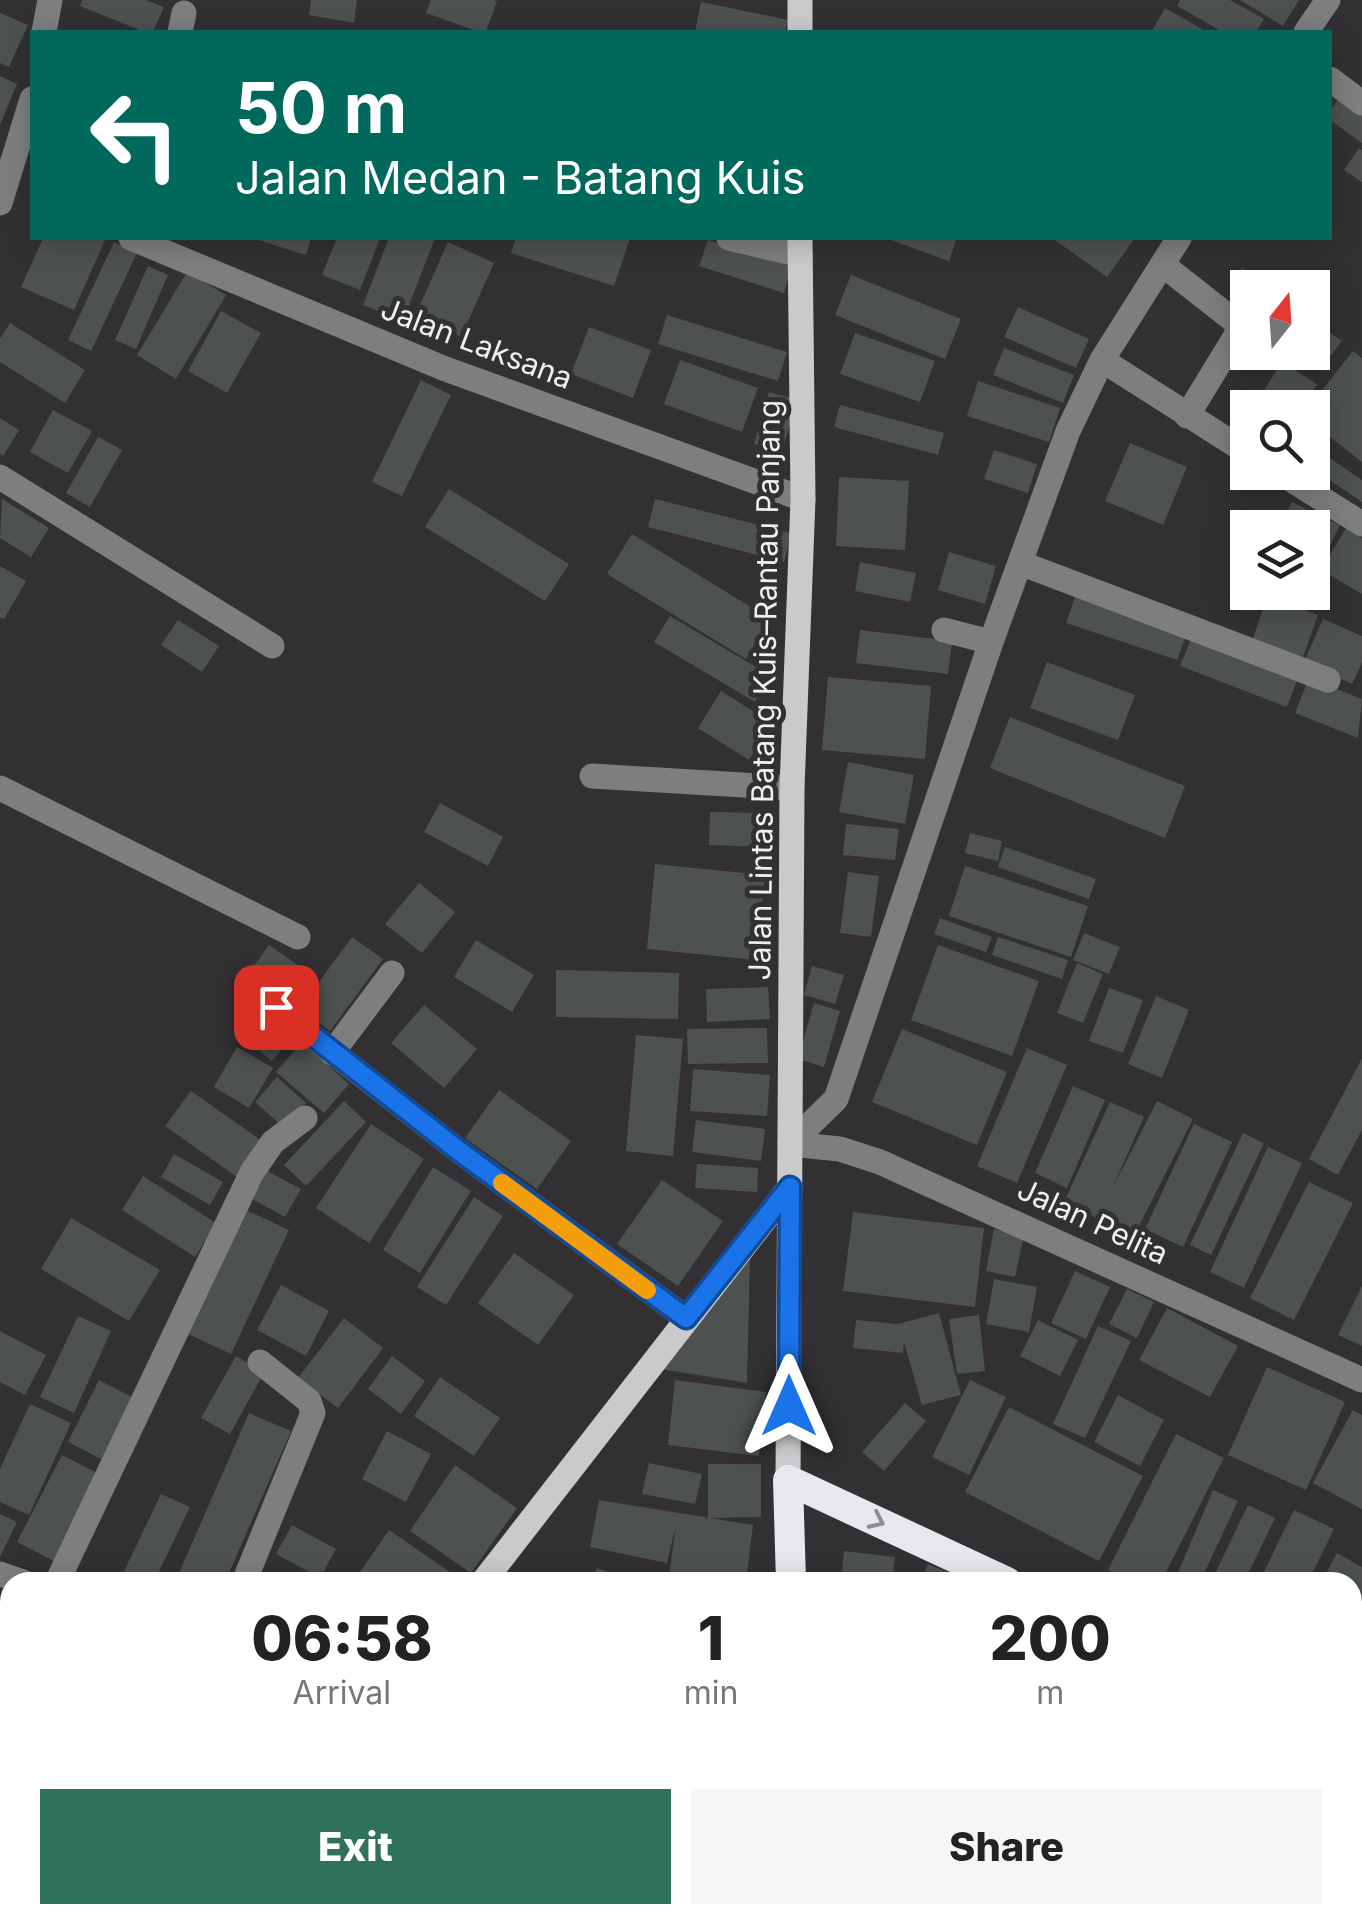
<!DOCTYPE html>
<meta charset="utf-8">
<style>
:root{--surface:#fff;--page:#f6f6f6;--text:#222;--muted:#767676;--accent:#2e725c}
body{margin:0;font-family:Inter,sans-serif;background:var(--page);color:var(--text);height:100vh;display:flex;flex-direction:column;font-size:38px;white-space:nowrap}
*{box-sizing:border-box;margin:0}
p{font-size:32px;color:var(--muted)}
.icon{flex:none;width:55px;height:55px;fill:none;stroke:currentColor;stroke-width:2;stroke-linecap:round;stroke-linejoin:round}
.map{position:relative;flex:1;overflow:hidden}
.panel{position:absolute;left:0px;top:1572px;width:1362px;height:352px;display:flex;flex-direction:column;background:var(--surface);border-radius:30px 30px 0 0;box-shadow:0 5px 25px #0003}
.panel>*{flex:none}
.hud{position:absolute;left:30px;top:30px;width:1302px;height:210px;border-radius:0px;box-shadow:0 5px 25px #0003;background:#00695c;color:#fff;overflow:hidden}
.needle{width:65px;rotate:17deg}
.controls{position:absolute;left:1230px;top:270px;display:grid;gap:20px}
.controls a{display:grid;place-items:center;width:100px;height:100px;border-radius:0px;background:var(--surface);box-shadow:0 5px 25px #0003;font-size:50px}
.pin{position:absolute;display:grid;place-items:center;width:85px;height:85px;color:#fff;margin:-42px;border-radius:20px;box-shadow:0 5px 15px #0006}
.me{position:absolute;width:110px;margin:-55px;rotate:0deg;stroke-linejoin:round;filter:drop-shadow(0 0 8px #0008)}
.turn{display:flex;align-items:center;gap:35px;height:210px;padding:0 40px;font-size:45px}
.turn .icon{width:130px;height:130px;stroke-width:2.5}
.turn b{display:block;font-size:70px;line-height:85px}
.eta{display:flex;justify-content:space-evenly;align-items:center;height:170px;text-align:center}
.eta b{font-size:60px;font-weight:800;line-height:70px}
.action{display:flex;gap:20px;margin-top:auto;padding:20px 40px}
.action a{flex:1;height:115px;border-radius:0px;background:var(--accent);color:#fff;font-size:40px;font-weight:800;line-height:115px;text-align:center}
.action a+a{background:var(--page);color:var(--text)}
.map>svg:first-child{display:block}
.building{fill:#4d514f}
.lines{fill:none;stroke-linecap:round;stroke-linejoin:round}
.minor{stroke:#7e7d7f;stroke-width:25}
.major{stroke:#cbc9cc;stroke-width:25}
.highway{stroke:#e9e7eb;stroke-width:30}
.oneway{stroke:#8e8c8f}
.route-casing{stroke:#114b97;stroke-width:25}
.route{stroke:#1a73e8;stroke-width:18}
.slow{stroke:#f59e0b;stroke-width:18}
.labels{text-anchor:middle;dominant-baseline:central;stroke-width:10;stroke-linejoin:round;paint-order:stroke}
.street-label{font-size:30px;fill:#f0eff1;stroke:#323033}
</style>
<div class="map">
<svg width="1362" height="1924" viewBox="0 0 1362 1924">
<rect width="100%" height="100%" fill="#323033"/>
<path class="building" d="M 82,0 L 146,0 L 164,7 L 153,32 L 145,32 L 80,6 Z
M 311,0 L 357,0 L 354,23 L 309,15 Z
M 431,0 L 494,0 L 497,1 L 486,32 L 480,32 L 426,13 Z
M 1180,0 L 1230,0 L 1264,19 L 1256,32 L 1223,32 L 1177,6 Z
M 1240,0 L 1299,0 L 1283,26 Z
M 701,2 L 788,20 L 785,32 L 695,32 Z
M 1165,8 L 1207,32 L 1152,31 Z
M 0,13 L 28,25 L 9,67 L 0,63 Z
M 0,76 L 17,84 L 0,125 Z
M 1339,98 L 1362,115 L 1362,143 L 1330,120 L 1330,111 Z
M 1359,148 L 1362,150 L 1362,182 L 1344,170 Z
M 43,238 L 105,240 L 74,310 L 21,287 Z
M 252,238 L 311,238 L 306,255 Z
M 337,238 L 380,238 L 360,290 L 322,275 Z
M 389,238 L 435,238 L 403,321 L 363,305 Z
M 516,238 L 630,238 L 614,286 L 511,253 Z
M 885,238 L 957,238 L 949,261 Z
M 1052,238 L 1135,238 L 1107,277 Z
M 708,240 L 792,267 L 784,293 L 699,266 Z
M 114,242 L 137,253 L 91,351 L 68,340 Z
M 448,242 L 494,263 L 461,337 L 415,316 Z
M 148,266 L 168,275 L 136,349 L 115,340 Z
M 1242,268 L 1279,288 L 1248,288 L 1248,300 L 1230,292 Z
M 187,272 L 226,295 L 176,379 L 137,355 Z
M 851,275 L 961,319 L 945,359 L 835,315 Z
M 1018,307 L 1089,339 L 1076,368 L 1004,337 Z
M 221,311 L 261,333 L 227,393 L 188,371 Z
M 667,315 L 787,352 L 778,381 L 658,344 Z
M 1312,320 L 1342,341 L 1320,370 L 1297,352 L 1312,352 Z
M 10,323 L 85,370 L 65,403 L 0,362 L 0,339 Z
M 589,327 L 651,350 L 633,398 L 571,374 Z
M 855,333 L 935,361 L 920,402 L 840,374 Z
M 1004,348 L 1074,375 L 1063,403 L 993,375 Z
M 1353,351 L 1362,358 L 1362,462 L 1312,423 L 1312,408 L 1308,408 Z
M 680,360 L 758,388 L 742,432 L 664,404 Z
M 1282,362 L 1317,384 L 1303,408 L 1253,408 Z
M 421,380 L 451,395 L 402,496 L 372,482 Z
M 978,381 L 1060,408 L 1049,442 L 967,416 Z
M 769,392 L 797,400 L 782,452 L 754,444 Z
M 840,405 L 944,433 L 938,455 L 834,427 Z
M 53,410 L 92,431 L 68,473 L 30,452 Z
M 0,418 L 19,430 L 3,456 L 0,454 Z
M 98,437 L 122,450 L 90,507 L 66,493 Z
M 1130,443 L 1187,467 L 1163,525 L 1105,501 Z
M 1312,446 L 1362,480 L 1362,502 L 1312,468 Z
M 994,450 L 1037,464 L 1028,493 L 984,479 Z
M 839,477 L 909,481 L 905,550 L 836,546 Z
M 449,489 L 569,564 L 545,601 L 425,527 Z
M 2,499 L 49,528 L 31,557 L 0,538 Z
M 655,499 L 791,533 L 784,562 L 648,527 Z
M 1292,502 L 1340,525 L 1323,560 L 1312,555 L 1312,528 L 1280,528 Z
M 1346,528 L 1362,538 L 1362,594 L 1321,570 Z
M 632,534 L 770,619 L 746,659 L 607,574 Z
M 949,552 L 996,566 L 985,604 L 938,590 Z
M 860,562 L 916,573 L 910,602 L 855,591 Z
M 0,566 L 26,581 L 4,619 L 0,617 Z
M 1076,594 L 1187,632 L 1177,660 L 1066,623 Z
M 1267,597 L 1318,615 L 1303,657 L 1252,641 Z
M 670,616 L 771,676 L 755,702 L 654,642 Z
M 1323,619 L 1362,636 L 1362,663 L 1352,684 L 1304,662 Z
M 178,620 L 219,646 L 202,672 L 161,645 Z
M 860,630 L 952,641 L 948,674 L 856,663 Z
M 1193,634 L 1299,675 L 1287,707 L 1180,666 Z
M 1047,662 L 1135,695 L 1118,740 L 1030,708 Z
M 828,677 L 931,686 L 925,759 L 822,750 Z
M 1309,678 L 1362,699 L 1358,738 L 1295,713 Z
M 721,691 L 772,723 L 749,760 L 698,728 Z
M 1010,717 L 1185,786 L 1165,838 L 990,768 Z
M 848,762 L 914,775 L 905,824 L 839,812 Z
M 440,803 L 503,837 L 488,866 L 424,832 Z
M 710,812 L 766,813 L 766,847 L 709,845 Z
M 846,824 L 899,829 L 895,860 L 843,855 Z
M 970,833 L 1002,841 L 998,861 L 965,853 Z
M 1005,847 L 1096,879 L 1089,899 L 998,867 Z
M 655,864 L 765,875 L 756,960 L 647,949 Z
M 965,866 L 1088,906 L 1071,957 L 949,916 Z
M 848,872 L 879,876 L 871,937 L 840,933 Z
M 419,883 L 455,912 L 422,953 L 385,924 Z
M 940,918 L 992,937 L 986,952 L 934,934 Z
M 1084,933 L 1120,947 L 1109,974 L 1073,960 Z
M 352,937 L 383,959 L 330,1031 L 299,1009 Z
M 998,937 L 1068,960 L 1062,979 L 992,955 Z
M 476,940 L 534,975 L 512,1012 L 454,977 Z
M 269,945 L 298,965 L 271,1005 L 241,984 Z
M 938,945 L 1039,981 L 1012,1056 L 911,1020 Z
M 1077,963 L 1103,974 L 1083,1023 L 1057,1013 Z
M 812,966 L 844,975 L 835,1004 L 804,995 Z
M 556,970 L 679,973 L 678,1019 L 556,1017 Z
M 768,987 L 770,1019 L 707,1022 L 706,989 Z
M 1109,988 L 1143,1000 L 1123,1053 L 1089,1041 Z
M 1156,996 L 1189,1010 L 1162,1078 L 1128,1064 Z
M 814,1003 L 840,1011 L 824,1067 L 798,1059 Z
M 424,1005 L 477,1049 L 444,1088 L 391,1043 Z
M 250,1009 L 289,1041 L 272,1061 L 233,1029 Z
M 767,1028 L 768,1063 L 688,1064 L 687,1029 Z
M 902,1029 L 1007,1072 L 977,1145 L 872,1102 Z
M 636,1035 L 683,1039 L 673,1156 L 626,1151 Z
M 302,1042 L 349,1084 L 324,1113 L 276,1072 Z
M 237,1047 L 273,1068 L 249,1108 L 214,1087 Z
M 1027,1048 L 1067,1065 L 1017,1183 L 977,1166 Z
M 1362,1058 L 1362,1130 L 1338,1175 L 1309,1159 Z
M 693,1069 L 770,1075 L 767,1116 L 690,1111 Z
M 277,1077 L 306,1103 L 284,1128 L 255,1102 Z
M 1073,1086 L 1105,1100 L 1067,1188 L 1035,1173 Z
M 499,1090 L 571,1141 L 537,1189 L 465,1138 Z
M 191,1091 L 262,1141 L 237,1177 L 165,1126 Z
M 344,1101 L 366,1122 L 306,1186 L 284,1165 Z
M 1157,1101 L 1193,1119 L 1134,1236 L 1064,1202 L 1110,1102 L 1144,1117 L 1112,1189 Z
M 696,1120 L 765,1129 L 761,1161 L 692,1152 Z
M 371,1124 L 424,1159 L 369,1243 L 316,1208 Z
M 1194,1124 L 1232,1142 L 1183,1247 L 1145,1229 Z
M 1243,1133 L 1264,1143 L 1211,1255 L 1190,1245 Z
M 1268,1147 L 1302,1163 L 1244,1288 L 1210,1272 Z
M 174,1154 L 223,1182 L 210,1205 L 161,1177 Z
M 697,1164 L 758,1168 L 757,1192 L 695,1188 Z
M 433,1167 L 471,1191 L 420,1273 L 383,1250 Z
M 267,1171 L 301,1189 L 285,1217 L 252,1199 Z
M 143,1176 L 216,1223 L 195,1257 L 122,1210 Z
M 662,1180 L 723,1221 L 678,1286 L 617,1244 Z
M 1309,1182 L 1353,1203 L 1294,1320 L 1250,1298 Z
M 474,1197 L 503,1216 L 446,1305 L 417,1287 Z
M 244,1209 L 289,1230 L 231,1354 L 186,1333 Z
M 853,1212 L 984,1228 L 975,1307 L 843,1291 Z
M 71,1218 L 160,1270 L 129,1321 L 41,1269 Z
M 994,1229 L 1024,1235 L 1015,1277 L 986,1271 Z
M 514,1253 L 574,1295 L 538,1345 L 478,1303 Z
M 750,1257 L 747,1383 L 661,1369 Z
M 1075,1271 L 1110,1287 L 1086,1339 L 1051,1323 Z
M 994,1279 L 1037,1287 L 1029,1332 L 986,1324 Z
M 281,1285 L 329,1311 L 306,1356 L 257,1330 Z
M 1362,1286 L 1362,1346 L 1338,1335 Z
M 1127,1289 L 1154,1302 L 1137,1338 L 1109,1324 Z
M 1167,1308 L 1238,1346 L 1210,1397 L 1139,1360 Z
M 939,1313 L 961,1395 L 922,1405 L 904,1342 L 903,1353 L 853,1348 L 856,1320 L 898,1324 Z
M 979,1315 L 985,1371 L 957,1374 L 949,1319 Z
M 78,1316 L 111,1331 L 74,1413 L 40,1397 Z
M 344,1318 L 383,1348 L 338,1408 L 298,1378 Z
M 1038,1320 L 1078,1340 L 1060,1376 L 1020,1356 Z
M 1098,1326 L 1131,1341 L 1085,1438 L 1053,1424 Z
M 0,1331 L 46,1355 L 25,1395 L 0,1382 Z
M 236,1356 L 264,1373 L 230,1434 L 201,1418 Z
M 392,1356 L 425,1381 L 401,1414 L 368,1389 Z
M 1267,1367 L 1345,1402 L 1306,1490 L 1228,1455 Z
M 440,1377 L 500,1418 L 474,1456 L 414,1416 Z
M 99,1380 L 136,1399 L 105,1461 L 68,1442 Z
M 675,1380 L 766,1392 L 759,1456 L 668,1445 Z
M 970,1380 L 1006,1397 L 969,1475 L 932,1457 Z
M 1118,1395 L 1164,1420 L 1140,1466 L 1094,1442 Z
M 905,1403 L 926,1421 L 884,1471 L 862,1452 Z
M 30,1404 L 71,1423 L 29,1515 L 0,1502 L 0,1469 Z
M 1009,1407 L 1143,1476 L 1099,1561 L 965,1492 Z
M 1353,1410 L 1362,1415 L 1362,1509 L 1313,1483 Z
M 249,1413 L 291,1431 L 225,1582 L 175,1582 Z
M 387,1431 L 431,1454 L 406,1502 L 362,1479 Z
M 1176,1434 L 1224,1458 L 1161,1582 L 1133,1582 L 1108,1570 Z
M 62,1455 L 101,1475 L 56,1562 L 17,1542 Z
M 649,1463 L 702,1474 L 695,1504 L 642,1494 Z
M 708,1464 L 761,1464 L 761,1517 L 708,1518 Z
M 455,1465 L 517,1508 L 471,1573 L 410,1531 Z
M 1213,1490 L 1238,1501 L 1200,1582 L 1174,1582 Z
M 161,1494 L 190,1507 L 154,1582 L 119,1582 Z
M 599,1500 L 753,1525 L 746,1582 L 669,1576 L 676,1525 L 667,1563 L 590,1547 Z
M 1248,1505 L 1275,1518 L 1244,1582 L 1211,1582 Z
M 1294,1510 L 1334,1529 L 1308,1582 L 1259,1582 Z
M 0,1514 L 17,1522 L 0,1557 Z
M 292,1525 L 336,1549 L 320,1578 L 276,1554 Z
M 389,1530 L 450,1572 L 443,1582 L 376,1582 L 360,1572 Z
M 844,1551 L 895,1557 L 892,1582 L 841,1582 Z
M 1337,1553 L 1362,1567 L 1362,1682 L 1352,1677 L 1352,1582 L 1321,1582 Z
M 928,1564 L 964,1579 L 963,1582 L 920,1582 Z
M 597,1568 L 637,1582 L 592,1582 Z
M 0,1741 L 10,1753 L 10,1763 L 0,1772 Z
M 1352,1775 L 1362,1779 L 1362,1913 L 1352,1909 Z
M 0,1814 L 10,1823 L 10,1856 L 0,1866 Z
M 306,1915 L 403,1915 L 426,1923 L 300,1924 Z
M 508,1915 L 547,1915 L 543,1924 L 512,1924 L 506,1922 Z
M 552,1915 L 581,1915 L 577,1924 L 549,1924 Z
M 588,1915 L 687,1915 L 683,1924 L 584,1924 Z
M 706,1915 L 814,1915 L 824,1919 L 822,1924 L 702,1924 Z
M 1061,1915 L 1164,1915 L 1160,1924 L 1072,1924 L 1060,1919 Z
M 1180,1915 L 1234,1915 L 1230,1924 L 1176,1924 Z
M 1246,1915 L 1321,1915 L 1318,1924 L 1242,1924 Z"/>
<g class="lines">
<path class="minor" d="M 44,32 L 50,0
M 180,32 L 184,13
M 1306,32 L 1328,0
M 1330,79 L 1362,103
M 0,203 L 32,99
M 131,238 L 443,368 L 803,499
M 729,238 L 800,255
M 1163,265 L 1237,323 L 1237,334 L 1187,416
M 1102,360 L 1248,453
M 1279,472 L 1362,524
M 0,477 L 272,646
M 1020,563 L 1328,680
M 944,630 L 991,642
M 592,776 L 792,788
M 0,788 L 298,937
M 275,1007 L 459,1151 L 686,1318
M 332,1053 L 392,973
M 790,1144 L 836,1099 L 991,642 L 1068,431 L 1102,360 L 1179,238
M 790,1144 L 840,1149 L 880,1162 L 1362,1380
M 0,1574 L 23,1582
M 57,1582 L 252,1172 L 273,1142 L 305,1118
M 244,1582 L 313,1413 L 309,1401 L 260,1362
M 127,1915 L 136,1924
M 50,1924 L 59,1915
M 844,1924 L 848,1915"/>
<path class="major" d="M 800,32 L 800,0
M 788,1480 L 792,788 L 803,499 L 800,238
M 483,1582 L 790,1187
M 875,1915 L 899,1924"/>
<path class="highway" d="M 791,1582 L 788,1480 L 1007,1582
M 1352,1745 L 1362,1750
M 210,1924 L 217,1915"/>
</g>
<defs><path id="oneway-chevron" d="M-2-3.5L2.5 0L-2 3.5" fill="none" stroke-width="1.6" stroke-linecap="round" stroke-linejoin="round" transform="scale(2.5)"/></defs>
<use class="oneway" href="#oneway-chevron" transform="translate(877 1521) rotate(25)"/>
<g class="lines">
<g class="route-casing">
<path id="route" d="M 276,1007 L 459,1151 L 686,1318 L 790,1187 L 789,1406"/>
</g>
<use href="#route" class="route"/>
<path class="slow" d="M 502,1183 L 647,1290"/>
</g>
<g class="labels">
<g class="street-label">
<text transform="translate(477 343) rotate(21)">Jalan Laksana</text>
<text transform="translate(764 690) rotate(-89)">Jalan Lintas Batang Kuis–Rantau Panjang</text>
<text transform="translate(1093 1221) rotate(25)">Jalan Pelita</text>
</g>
</g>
</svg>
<div class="controls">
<a><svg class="needle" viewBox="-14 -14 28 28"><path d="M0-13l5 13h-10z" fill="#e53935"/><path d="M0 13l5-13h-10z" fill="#767676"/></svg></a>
<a><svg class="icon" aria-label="search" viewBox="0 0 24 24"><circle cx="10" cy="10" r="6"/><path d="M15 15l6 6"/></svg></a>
<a><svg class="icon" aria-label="layers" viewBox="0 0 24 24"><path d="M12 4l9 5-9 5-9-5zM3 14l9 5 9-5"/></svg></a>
</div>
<div class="pin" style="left:276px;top:1007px;background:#d93025"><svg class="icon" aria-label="arrive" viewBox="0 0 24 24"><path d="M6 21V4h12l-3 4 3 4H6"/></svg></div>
<svg class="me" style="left:789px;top:1406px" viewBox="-20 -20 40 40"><path d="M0-17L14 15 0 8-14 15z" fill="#1a73e8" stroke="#fff" stroke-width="4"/></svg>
<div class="hud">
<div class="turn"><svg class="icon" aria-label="left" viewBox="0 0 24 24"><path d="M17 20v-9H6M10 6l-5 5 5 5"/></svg><div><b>50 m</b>Jalan Medan - Batang Kuis</div></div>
</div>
<section class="panel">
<div class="eta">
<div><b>06:58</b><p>Arrival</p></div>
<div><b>1</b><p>min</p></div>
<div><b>200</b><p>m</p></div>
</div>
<div class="action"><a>Exit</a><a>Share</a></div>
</section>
</div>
